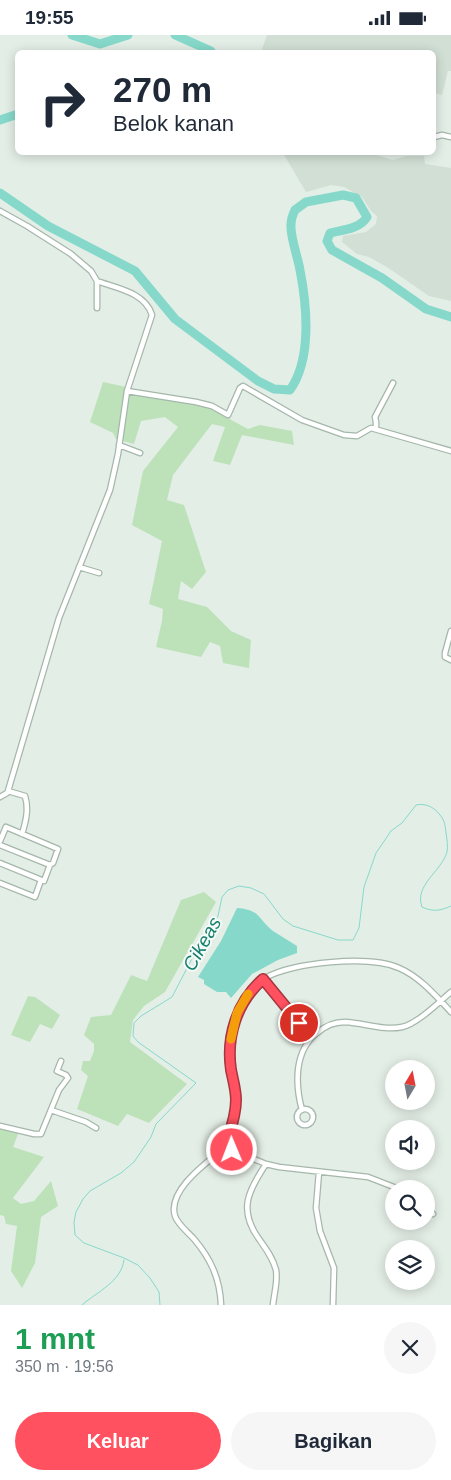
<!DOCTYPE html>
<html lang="id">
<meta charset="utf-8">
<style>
:root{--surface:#fff;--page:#f6f6f7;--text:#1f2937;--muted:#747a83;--accent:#ff515f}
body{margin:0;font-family:Arial,sans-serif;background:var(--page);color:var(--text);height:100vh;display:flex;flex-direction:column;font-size:19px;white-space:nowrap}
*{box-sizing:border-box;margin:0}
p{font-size:16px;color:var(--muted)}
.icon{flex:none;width:28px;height:28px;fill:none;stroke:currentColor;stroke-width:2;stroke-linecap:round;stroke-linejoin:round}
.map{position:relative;height:1270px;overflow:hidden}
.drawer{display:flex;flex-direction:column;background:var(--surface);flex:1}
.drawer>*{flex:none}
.banner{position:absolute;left:15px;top:15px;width:421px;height:105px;border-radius:8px;box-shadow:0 2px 12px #0003;background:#fff;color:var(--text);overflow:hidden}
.needle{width:32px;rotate:10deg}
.buttons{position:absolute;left:385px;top:1025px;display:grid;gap:10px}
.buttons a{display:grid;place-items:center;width:50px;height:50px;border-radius:50%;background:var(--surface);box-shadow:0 2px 12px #0003;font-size:25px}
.pin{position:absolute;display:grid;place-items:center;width:42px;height:42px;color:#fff;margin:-21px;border:2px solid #fff;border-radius:50%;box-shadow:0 1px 5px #0007}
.me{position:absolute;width:55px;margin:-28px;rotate:359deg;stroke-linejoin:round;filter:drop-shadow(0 0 4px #0008)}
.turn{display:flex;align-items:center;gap:18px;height:105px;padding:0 15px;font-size:22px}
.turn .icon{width:65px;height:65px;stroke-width:2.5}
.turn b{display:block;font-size:35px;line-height:42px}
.round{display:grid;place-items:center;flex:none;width:52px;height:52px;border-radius:26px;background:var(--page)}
.summary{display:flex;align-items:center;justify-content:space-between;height:85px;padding:0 15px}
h1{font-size:30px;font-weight:800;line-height:38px;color:#1e9e55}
.button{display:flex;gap:10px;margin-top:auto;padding:10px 15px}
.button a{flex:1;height:58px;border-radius:30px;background:var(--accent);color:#fff;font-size:20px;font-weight:800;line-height:58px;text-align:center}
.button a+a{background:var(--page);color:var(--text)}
.status{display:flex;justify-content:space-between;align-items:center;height:35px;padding:0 25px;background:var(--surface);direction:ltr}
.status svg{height:14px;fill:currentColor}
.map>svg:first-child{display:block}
.built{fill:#d1dfd4}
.green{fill:#bde2ba}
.water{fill:#86d9ca}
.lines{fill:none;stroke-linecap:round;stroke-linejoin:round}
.stream{stroke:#86d9ca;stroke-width:1}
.river{stroke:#86d9ca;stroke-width:9}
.street-casing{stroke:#a5b7ab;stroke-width:7}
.street{stroke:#fff;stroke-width:4.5}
.route-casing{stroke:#a6353e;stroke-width:12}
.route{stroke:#ff515f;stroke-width:9}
.slow{stroke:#f59e0b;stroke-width:9}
.labels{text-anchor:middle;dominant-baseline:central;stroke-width:4;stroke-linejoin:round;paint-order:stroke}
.water-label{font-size:19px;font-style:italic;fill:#147f6d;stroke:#f4faf5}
</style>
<div class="status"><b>19:55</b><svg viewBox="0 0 49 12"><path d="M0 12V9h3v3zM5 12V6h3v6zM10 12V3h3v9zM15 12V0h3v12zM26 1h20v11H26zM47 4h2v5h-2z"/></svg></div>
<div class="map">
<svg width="451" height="1270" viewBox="0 0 451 1270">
<rect width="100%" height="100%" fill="#e3eee6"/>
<path class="built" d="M 267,0 L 451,0 L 451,36 L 448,36 L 442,60 L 434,58 L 434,18 L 261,17 Z
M 283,118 L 373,118 L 373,119 L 393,125 L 406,121 L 424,121 L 425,129 L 451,133 L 451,266 L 429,261 L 387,232 L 369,222 L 357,219 L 342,207 L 343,201 L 366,197 L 376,189 L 377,181 L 371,176 L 362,162 L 344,152 L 331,150 L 306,157 Z"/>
<path class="green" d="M 103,347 L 131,353 L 129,357 L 209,373 L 248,394 L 260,390 L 292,396 L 294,410 L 242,400 L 230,430 L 213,426 L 225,392 L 212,389 L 173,440 L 167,465 L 184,470 L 206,537 L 192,554 L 181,546 L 178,564 L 207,572 L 231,596 L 251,605 L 249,633 L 223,628 L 220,611 L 210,607 L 201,622 L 156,612 L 162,586 L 163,574 L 149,569 L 162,506 L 132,490 L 143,436 L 178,392 L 165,382 L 141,386 L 134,409 L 116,404 L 113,398 L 90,387 Z
M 204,857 L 216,867 L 165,957 L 144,971 L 133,985 L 130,1007 L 187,1049 L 149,1088 L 127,1079 L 118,1091 L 77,1074 L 88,1041 L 81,1035 L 83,1026 L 90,1026 L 94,1016 L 94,1009 L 84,1000 L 91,982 L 111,980 L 131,940 L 147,946 L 181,865 Z
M 28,961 L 35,962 L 60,980 L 52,994 L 40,989 L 30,1007 L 11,1000 Z
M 0,1090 L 20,1094 L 13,1112 L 44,1122 L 13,1163 L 21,1169 L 34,1166 L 51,1146 L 58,1171 L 41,1182 L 35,1228 L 22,1253 L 11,1236 L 17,1191 L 6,1189 L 4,1181 L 0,1180 Z"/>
<path class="water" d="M 237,873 C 261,875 257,883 273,896 C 281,901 289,906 297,911 L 297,918 L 278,925 L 252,939 L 231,963 L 226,957 L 217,957 L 204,949 L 204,945 L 198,942 L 221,906 Z"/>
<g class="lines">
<path class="stream" d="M 82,1270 C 98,1256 121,1247 124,1225
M 160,1270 L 159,1257 L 150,1243 L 138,1230 L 124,1223 L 84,1208 L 75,1200 L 74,1187 L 76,1177 L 83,1164 L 90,1156 L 121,1138 L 134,1127 L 151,1102 L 156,1089 L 196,1048 L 138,1007 L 133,1001 L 134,988 L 141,981 L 172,962 L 196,916 L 218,881 L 222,862 L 228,855 L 239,851 L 251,853 L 264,859 L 283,884 L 293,891 L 338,905 L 353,905 L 359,893 L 364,852 L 376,818 L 391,796 L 402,788 L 416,770 C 426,768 434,772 440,780 C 445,786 445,790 446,798 C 447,804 448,811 447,817 C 441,837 414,850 422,872 C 433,877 440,876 451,871"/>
<path class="river" d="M 72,0 L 100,9 L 128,0
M 175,0 L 211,16 L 210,18
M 0,85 L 18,79
M 0,158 L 48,191 L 135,236 L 175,284 L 258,346 L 274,354 L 290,355 C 312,324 307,271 300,235 C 298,223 290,201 291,190 C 291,185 293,179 295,175 L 306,167 L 343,160 L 356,163 L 367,182 C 360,194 342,195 330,198 L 327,206 L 332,215 L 382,243 L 426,274 L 451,282"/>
<g class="street-casing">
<path id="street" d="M 434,102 L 442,100 L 451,102
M 0,176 L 27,191 L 71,219 L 91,236 L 97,246 C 116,253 145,257 152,280 L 127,356 L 118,419 L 110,455 L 59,583 L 8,756 L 7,758 L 0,762
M 97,273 L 97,246
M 127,356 L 196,367 L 212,371 L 228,380 L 240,353 L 243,351 L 302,385 L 344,400 L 357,401 L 371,393 L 451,416
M 376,394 L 376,387 L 375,382 L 393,348
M 119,410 L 140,418
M 79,532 L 99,538
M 451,596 L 445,618 L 445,622 L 451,625
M 8,756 L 25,761 C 29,774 26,786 22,799
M 0,806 L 6,792 L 58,814 L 53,828 L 50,830 L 44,846 L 0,828
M 0,810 L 50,830
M 0,848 L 35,862 L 41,845
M 263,944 L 311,1003
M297 1082a8 8 0 1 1 16 0a8 8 0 1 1-16 0Z
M 51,1075 L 86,1087 L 96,1093
M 302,1075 C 295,1049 294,1016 317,998 C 325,991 335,987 345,987 C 364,988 384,996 402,992 C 417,989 439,967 451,957
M 0,1091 L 34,1099 L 41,1099 L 59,1055 L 68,1043 L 66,1040 L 57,1036 L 61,1026
M 228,1103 C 232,1091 236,1079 236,1066 C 236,1056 233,1046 231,1036 C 228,1018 230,996 237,979 C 242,966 252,951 265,943 C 293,927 369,920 399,933 C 420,942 436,961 451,977
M220 1110a7 7 0 1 1 14 0a7 7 0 1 1-14 0Z
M 232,1115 L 266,1129 L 279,1132 L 368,1142 L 399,1154
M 266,1129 C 248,1156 238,1175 259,1204 C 266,1214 273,1223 276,1235 C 278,1247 274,1258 273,1270
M 319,1137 L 316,1173 L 320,1196 L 334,1233 L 333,1270
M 426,1173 L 433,1179
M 221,1270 C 220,1244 211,1224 194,1204 C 188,1197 178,1190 175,1181 C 167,1156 206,1128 222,1115"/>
</g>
<use href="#street" class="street"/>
</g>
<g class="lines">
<g class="route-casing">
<path id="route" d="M 232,1115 L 233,1111 L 233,1107 L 228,1103 C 232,1091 236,1078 236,1065 C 236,1055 233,1045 231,1035 C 226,1001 237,967 263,944 L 299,988"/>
</g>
<use href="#route" class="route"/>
<path class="slow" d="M 231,1004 L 237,978 L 248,959"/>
</g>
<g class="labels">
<g class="water-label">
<text transform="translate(202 909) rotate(-61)">Cikeas</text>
</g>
</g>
</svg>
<div class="buttons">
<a><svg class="needle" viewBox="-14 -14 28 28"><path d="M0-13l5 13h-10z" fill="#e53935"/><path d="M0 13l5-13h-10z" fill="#747a83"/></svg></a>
<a><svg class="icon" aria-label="sound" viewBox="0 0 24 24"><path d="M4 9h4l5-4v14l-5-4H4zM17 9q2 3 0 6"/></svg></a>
<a><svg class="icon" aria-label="search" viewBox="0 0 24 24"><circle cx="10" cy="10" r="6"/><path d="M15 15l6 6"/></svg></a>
<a><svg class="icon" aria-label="layers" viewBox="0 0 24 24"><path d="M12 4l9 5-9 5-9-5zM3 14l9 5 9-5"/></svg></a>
</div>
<div class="pin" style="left:299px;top:988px;background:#d93025"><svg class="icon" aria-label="arrive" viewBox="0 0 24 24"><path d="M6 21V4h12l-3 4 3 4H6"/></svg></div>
<svg class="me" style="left:232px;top:1115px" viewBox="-20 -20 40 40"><circle r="17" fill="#ff515f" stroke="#fff" stroke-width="3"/><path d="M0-11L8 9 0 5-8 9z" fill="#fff"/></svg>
<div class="banner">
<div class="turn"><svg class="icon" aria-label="right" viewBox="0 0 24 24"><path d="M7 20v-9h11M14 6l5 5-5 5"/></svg><div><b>270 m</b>Belok kanan</div></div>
</div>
</div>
<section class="drawer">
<div class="summary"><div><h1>1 mnt</h1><p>350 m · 19:56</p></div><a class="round"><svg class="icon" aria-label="close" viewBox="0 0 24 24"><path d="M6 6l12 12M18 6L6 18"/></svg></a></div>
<div class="button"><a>Keluar</a><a>Bagikan</a></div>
</section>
